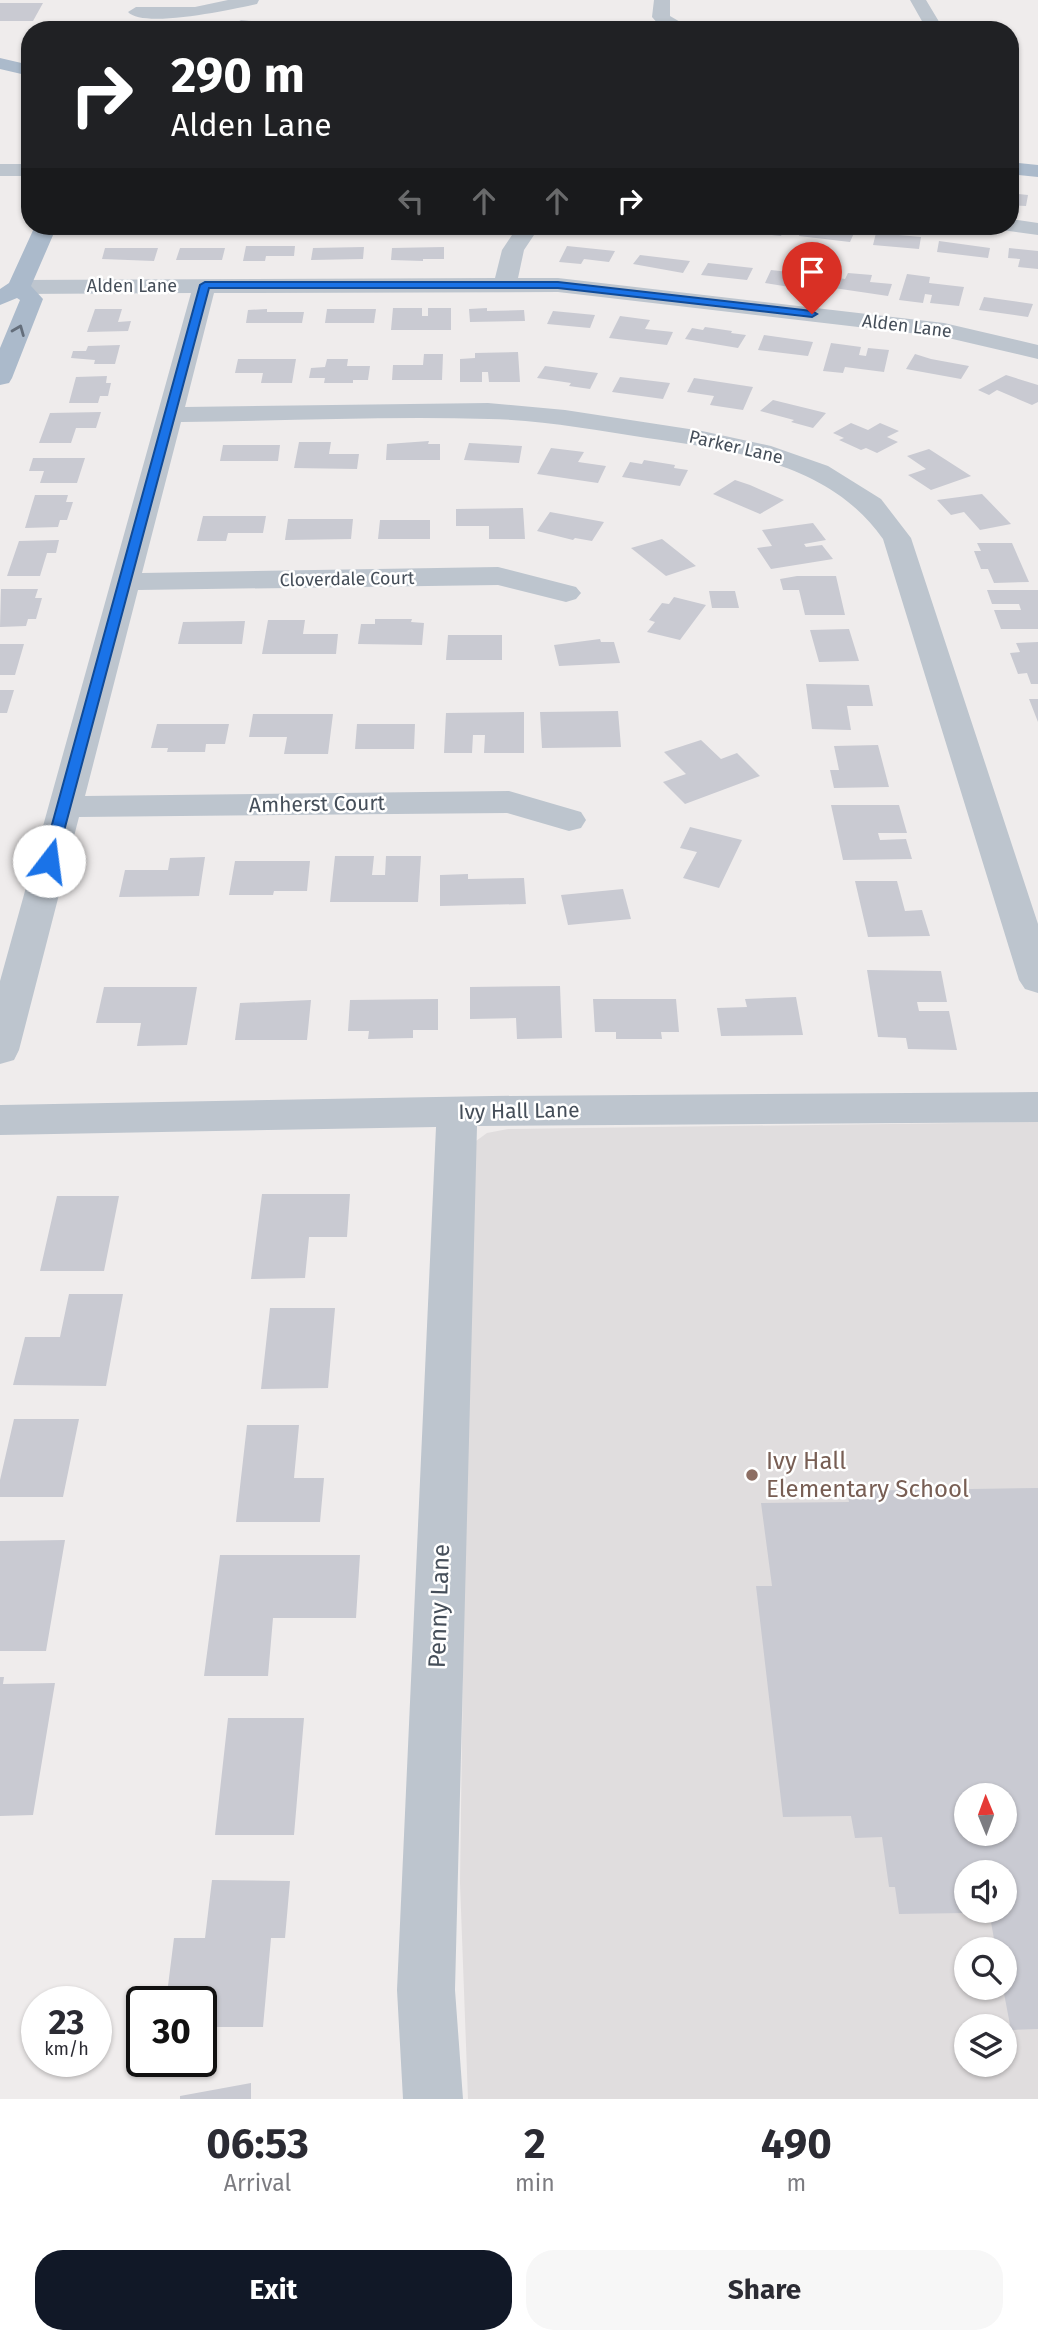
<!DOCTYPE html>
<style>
:root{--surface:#fff;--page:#f7f7f7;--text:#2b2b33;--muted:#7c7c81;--accent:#111827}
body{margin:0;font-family:"Fira Sans",sans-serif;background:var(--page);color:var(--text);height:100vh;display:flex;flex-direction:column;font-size:26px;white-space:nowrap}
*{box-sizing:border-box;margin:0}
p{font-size:23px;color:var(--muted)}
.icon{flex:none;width:38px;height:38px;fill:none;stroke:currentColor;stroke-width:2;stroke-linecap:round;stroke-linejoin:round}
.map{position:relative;height:2099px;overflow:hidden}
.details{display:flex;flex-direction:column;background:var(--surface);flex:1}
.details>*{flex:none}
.top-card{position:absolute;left:21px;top:21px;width:998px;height:214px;border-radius:28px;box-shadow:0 2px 5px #0004;background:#202124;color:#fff;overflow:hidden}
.needle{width:46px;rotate:359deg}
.controls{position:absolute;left:954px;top:1783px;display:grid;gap:14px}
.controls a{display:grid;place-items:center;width:63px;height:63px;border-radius:50%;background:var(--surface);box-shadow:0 2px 5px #0004;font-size:35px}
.speed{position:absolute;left:21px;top:1986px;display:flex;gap:14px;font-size:35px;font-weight:700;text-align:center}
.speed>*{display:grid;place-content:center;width:91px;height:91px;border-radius:50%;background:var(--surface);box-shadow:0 2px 5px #0004;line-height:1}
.speed small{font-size:18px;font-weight:400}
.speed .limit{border:4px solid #111;border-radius:10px;background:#fff;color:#111}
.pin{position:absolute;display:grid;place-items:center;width:60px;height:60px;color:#fff;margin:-72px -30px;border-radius:50% 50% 50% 0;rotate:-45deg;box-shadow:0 0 7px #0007}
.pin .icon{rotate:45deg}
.me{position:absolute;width:77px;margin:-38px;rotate:15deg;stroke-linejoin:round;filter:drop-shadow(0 0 5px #0008)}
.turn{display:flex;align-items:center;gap:24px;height:147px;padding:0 35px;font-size:32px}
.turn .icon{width:91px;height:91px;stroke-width:2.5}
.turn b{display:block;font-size:49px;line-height:60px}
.lanes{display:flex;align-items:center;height:66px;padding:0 35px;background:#0003;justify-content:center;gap:35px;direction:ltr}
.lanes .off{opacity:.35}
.eta{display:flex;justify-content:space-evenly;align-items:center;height:119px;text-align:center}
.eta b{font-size:42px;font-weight:700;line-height:49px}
.button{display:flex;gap:14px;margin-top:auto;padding:14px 35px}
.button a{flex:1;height:80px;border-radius:28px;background:var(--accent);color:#fff;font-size:28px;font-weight:700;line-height:80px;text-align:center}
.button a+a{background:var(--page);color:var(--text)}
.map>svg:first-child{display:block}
.education{fill:#e0ddde;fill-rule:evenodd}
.building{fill:#c9cad2;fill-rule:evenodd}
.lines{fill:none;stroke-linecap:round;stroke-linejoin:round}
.minor{fill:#bdc5ce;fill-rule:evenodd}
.major{fill:#abbacb;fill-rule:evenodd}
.oneway{stroke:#646e7b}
.route{fill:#1a73e8;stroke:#114b97;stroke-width:2}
.education-dot{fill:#8d6e63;stroke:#fff;stroke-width:2.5}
.labels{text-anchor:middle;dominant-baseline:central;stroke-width:5;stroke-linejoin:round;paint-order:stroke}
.far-street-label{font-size:18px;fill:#454e59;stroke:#fff}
.street-label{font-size:21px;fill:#454e59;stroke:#fff}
.near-education-label{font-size:24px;fill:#785e54;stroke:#fff;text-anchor:start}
.near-street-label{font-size:24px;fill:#454e59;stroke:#fff}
</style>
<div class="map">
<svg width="1038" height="2099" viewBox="0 0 1038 2099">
<rect width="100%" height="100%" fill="#efecec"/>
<path class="education" d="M 1038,1122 L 1038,2099 L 468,2099 L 460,1883 L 470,1155 L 476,1141 L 487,1133 L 508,1129 ZM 966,1796 L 1004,1796 L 1004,1834 L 966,1834 ZM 966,1872 L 1004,1872 L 1004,1911 L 966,1911 ZM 966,1950 L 1004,1950 L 1004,1988 L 966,1988 ZM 966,2026 L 1004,2026 L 1004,2065 L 966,2065 Z"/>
<path class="building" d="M 0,3 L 43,3 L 33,21 L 0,21 Z
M 241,20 L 313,27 L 310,30 L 224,30 Z
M 457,22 L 495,23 L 494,30 L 457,30 Z
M 1010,193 L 1028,195 L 1026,206 L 1010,205 Z
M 736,226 L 786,226 L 781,236 L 734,231 Z
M 803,226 L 822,227 L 854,233 L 850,242 L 799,236 Z
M 876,233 L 921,237 L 919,249 L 873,245 Z
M 939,241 L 990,248 L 988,258 L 937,252 Z
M 246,246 L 295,246 L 294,256 L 266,256 L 265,261 L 243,261 Z
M 567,246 L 615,251 L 609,262 L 584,259 L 581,264 L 559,262 Z
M 364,247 L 363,259 L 311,260 L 313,248 Z
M 444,247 L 444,259 L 423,259 L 423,261 L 391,260 L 392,248 Z
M 105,248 L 158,248 L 154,261 L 102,259 Z
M 180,248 L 225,248 L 222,260 L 176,260 Z
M 1009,248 L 1038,251 L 1038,269 L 1018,267 L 1020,259 L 1008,258 Z
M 640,255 L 690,261 L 683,273 L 633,264 Z
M 708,263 L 753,268 L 747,280 L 701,275 Z
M 771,270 L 815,275 L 810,288 L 796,288 L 765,283 Z
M 848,273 L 872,275 L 870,282 L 892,284 L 888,296 L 834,288 L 838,278 L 845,279 Z
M 907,274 L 930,277 L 929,283 L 964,287 L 959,306 L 930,303 L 932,295 L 925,294 L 923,303 L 899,300 Z
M 984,297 L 1033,304 L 1028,317 L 979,310 Z
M 393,308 L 422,308 L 422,316 L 428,316 L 428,308 L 451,308 L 451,330 L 391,330 Z
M 487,308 L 487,311 L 524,310 L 525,321 L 470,322 L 469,309 Z
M 95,309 L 122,309 L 118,322 L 131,321 L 128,331 L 87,332 Z
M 267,309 L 267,312 L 304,312 L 302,323 L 246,323 L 248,310 Z
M 327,309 L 376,309 L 374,323 L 325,323 Z
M 553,311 L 595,315 L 590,328 L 547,324 Z
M 620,316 L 650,320 L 645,329 L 673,332 L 667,345 L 609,338 Z
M 705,327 L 732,331 L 731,333 L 746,335 L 738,348 L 685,339 L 692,328 L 703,330 Z
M 764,335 L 813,342 L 808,356 L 758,350 Z
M 831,343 L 861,347 L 859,355 L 866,356 L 868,348 L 889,350 L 884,372 L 845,367 L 843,373 L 823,371 Z
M 120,345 L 115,364 L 94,364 L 95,360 L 71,358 L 73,351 L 86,351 L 88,346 Z
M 518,352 L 520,382 L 489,382 L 488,372 L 482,372 L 482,382 L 460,382 L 460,359 L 475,358 L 475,353 Z
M 424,354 L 443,354 L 442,380 L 392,380 L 393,365 L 423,365 Z
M 915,354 L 931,359 L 969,366 L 961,379 L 906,369 Z
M 238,359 L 296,359 L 292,383 L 261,383 L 263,373 L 235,373 Z
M 327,359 L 348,359 L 347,366 L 370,366 L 368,380 L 353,380 L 353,383 L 324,383 L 325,378 L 309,378 L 311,368 L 325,367 Z
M 545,366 L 598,373 L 590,389 L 569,386 L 571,383 L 537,378 Z
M 1006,375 L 1038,385 L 1038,402 L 1032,405 L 997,390 L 989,395 L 978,390 Z
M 107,376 L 106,383 L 111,383 L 108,396 L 100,396 L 98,403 L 69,403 L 76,377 Z
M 620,377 L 670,383 L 663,399 L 612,392 Z
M 694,378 L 753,387 L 743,410 L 710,405 L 714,396 L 687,392 Z
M 773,400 L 826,413 L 813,428 L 791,422 L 794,420 L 760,411 Z
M 101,412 L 96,428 L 76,428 L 71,443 L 39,443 L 50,413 Z
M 851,423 L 868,430 L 880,423 L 899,431 L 887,437 L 898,442 L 877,453 L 866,448 L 861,450 L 839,440 L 844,438 L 833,433 Z
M 429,441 L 428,444 L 440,444 L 440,460 L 386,460 L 387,444 Z
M 299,442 L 331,442 L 329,454 L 359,454 L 357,469 L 294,468 Z
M 469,443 L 522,446 L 519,463 L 464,460 Z
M 223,445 L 280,445 L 278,461 L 220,461 Z
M 551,448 L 584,452 L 578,462 L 606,466 L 598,483 L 537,474 Z
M 929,449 L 971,476 L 931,490 L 908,475 L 926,469 L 907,456 Z
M 33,458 L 85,458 L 77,483 L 40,483 L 44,471 L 29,471 Z
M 644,460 L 675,465 L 674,468 L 688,470 L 680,486 L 622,477 L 630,462 L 642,464 Z
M 735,480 L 750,485 L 784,500 L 760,514 L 713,494 Z
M 982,494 L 1011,524 L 980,530 L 964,512 L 951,515 L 937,500 Z
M 35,495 L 68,495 L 66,502 L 73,502 L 67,520 L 60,520 L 58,527 L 25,528 Z
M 523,508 L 525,539 L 489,539 L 489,526 L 456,526 L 456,509 Z
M 550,512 L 604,522 L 592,541 L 575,538 L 573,540 L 537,531 Z
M 203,516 L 266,516 L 263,533 L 228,533 L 226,541 L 197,541 Z
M 288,519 L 353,519 L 351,539 L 285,540 Z
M 380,520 L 430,520 L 430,539 L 378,539 Z
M 813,523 L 826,540 L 804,544 L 806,547 L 822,545 L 833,559 L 771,569 L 757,548 L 772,546 L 762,530 Z
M 662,539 L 696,566 L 666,576 L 631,548 Z
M 59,540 L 56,553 L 47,553 L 40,576 L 7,576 L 19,541 Z
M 977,543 L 1012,543 L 1029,582 L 994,583 L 988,569 L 981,569 L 974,551 L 981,551 Z
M 797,576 L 836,576 L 845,615 L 805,615 L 799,590 L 783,590 L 780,579 Z
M 1,589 L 38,589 L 35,598 L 42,598 L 36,619 L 28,619 L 26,626 L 0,627 Z
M 987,590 L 1038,590 L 1038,629 L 1001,629 L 994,610 L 1021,610 L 1019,604 L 992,604 Z
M 709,591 L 735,591 L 739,608 L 712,608 Z
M 674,597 L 706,605 L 680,640 L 647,632 L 655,622 L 649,620 L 662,603 L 669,604 Z
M 375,619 L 412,619 L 411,622 L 424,623 L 422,645 L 358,644 L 361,624 L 375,624 Z
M 268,620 L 305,620 L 303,634 L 338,634 L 336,654 L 262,654 Z
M 245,621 L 242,644 L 178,644 L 183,622 Z
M 849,629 L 859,661 L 819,662 L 810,630 Z
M 448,635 L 502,635 L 502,660 L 446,660 Z
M 600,639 L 601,642 L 614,642 L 620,663 L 559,666 L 554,645 Z
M 1038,642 L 1038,684 L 1031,684 L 1027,673 L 1018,674 L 1010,653 L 1020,652 L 1016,643 Z
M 0,644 L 24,644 L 15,675 L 0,675 Z
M 806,684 L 869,685 L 873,706 L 847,706 L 851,730 L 812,729 Z
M 0,690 L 14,690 L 7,713 L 0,713 Z
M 1029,699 L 1038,699 L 1038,722 Z
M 618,711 L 621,747 L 542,748 L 540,712 Z
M 524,712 L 524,753 L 484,753 L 485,735 L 473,735 L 472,753 L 444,753 L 446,713 Z
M 253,714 L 333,714 L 328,754 L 284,754 L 287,737 L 249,737 Z
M 157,724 L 229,724 L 225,744 L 206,744 L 205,752 L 167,752 L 168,748 L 151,748 Z
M 357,724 L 415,724 L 414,749 L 355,749 Z
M 701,740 L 721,759 L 737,753 L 760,776 L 685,804 L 663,782 L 686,774 L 664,752 Z
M 878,745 L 889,787 L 834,788 L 830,770 L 839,770 L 834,746 Z
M 831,805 L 899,805 L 907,833 L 878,833 L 880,840 L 906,839 L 912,859 L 843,860 Z
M 690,827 L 742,840 L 719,888 L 683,878 L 697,852 L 680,848 Z
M 335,856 L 374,856 L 372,875 L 385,875 L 386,856 L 421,856 L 418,902 L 330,902 Z
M 205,857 L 199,896 L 119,897 L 125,870 L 168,870 L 170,858 Z
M 235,861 L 310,861 L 307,891 L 274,891 L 273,895 L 229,895 Z
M 468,874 L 468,879 L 524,878 L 526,904 L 440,906 L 440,875 Z
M 855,881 L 897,881 L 905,911 L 922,910 L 930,936 L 868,937 Z
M 623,889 L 631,919 L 568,925 L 561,895 Z
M 867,970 L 941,971 L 947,1002 L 917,1002 L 919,1011 L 949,1011 L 957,1050 L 908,1049 L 906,1038 L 878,1037 Z
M 560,986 L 562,1038 L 517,1039 L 516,1018 L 470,1019 L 470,987 Z
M 104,987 L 197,987 L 187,1045 L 137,1046 L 141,1023 L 96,1023 Z
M 796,997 L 803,1035 L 721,1036 L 717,1008 L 747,1007 L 745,999 Z
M 438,999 L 438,1030 L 413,1030 L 413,1038 L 368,1039 L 369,1031 L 348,1031 L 350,1000 Z
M 593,999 L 676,999 L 679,1032 L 661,1032 L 662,1039 L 616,1039 L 616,1032 L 595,1032 Z
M 311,1000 L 307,1040 L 235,1040 L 240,1003 Z
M 262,1194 L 350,1194 L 347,1237 L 309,1237 L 305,1278 L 251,1279 Z
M 57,1196 L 119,1196 L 104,1271 L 40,1271 Z
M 69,1294 L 123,1294 L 106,1386 L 13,1385 L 25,1337 L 60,1337 Z
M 270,1308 L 335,1308 L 328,1388 L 261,1389 Z
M 14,1419 L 79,1419 L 63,1497 L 0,1497 L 0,1480 Z
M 247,1425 L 299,1425 L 294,1478 L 324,1478 L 320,1522 L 236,1522 Z
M 1038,1488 L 1038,2029 L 1011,2030 L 1003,1988 L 1004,1950 L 996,1950 L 989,1911 L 1004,1911 L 1004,1872 L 966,1872 L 966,1913 L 899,1914 L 895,1887 L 889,1887 L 882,1837 L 855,1838 L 851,1816 L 783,1817 L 756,1586 L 772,1586 L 761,1503 L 849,1502 L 847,1491 ZM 966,1796 L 1004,1796 L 1004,1834 L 966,1834 Z
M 65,1540 L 46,1651 L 0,1651 L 0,1541 Z
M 220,1555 L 360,1555 L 356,1618 L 273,1618 L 268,1676 L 204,1676 Z
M 0,1677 L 4,1677 L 3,1684 L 55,1683 L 33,1815 L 0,1816 Z
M 228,1718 L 304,1718 L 294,1835 L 215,1835 Z
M 212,1880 L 290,1881 L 285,1938 L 271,1938 L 263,2027 L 201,2027 L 201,2002 L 166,2002 L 174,1938 L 205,1938 Z
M 251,2083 L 251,2099 L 180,2099 L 180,2096 Z"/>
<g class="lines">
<path class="minor" d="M 228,0 L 259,0 L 257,4 C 234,9 143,29 128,12 L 136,7 L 195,7 Z
M 654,0 L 670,0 L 670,16 L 694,30 C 677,30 664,32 652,17 Z
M 910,0 L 926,0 L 944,30 L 927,30 Z
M 0,164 L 30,164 L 30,176 L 0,176 Z
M 1010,219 L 1038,223 L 1038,235 L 1002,230 L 1000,226 L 1010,226 Z
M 518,226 L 540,226 L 524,250 L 518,278 L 558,278 L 944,323 L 1038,345 L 1038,359 L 944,337 L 558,292 L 214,293 L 185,407 L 488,403 L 565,410 L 702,431 L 771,446 L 828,466 L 881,499 L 911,538 L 1038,924 L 1038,993 L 1025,989 L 1019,980 L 883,539 C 830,463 732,450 647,438 C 594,430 542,420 489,419 C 386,416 283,421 181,422 L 142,573 L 498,567 L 576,587 L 581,593 L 576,599 L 566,602 L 498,585 L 138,590 L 85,796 L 509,791 L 581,812 L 586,820 L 581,828 L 569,831 L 507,813 L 79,817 L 19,1050 L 14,1060 L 0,1064 L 0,981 L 191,293 L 19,294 L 11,292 L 8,287 L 11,282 L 19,280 L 495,278 L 502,250 Z
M 1038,1092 L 1038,1122 L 477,1126 L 455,1990 L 463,2099 L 403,2099 L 397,1990 L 436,1127 L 0,1135 L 0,1105 L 492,1096 Z"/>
<path class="major" d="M 0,58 L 30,65 L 30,76 L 0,69 Z
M 1010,162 L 1038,165 L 1038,177 L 1010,174 Z
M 35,226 L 57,226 L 31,286 L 43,299 L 12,378 L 9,383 L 0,385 L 0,348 L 20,300 L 17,298 L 0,305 L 0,289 L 9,283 Z"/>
</g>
<defs><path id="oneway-chevron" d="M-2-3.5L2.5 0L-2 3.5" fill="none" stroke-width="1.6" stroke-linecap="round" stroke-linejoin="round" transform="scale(1.75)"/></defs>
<use class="oneway" href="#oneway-chevron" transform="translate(19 330) rotate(-68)"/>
<path class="route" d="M 205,282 L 558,282 L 812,311 L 817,314 L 812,317 L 558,288 L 209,288 L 56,861 L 49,866 L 42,861 L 200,285 Z"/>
<circle class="education-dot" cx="752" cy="1475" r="7"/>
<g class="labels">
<g class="far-street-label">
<text x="132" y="286">Alden Lane</text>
<text transform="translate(907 326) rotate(7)">Alden Lane</text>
<text transform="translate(736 447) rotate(13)">Parker Lane</text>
<text transform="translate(347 579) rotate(-1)">Cloverdale Court</text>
</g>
<g class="street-label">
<text transform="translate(317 804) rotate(-1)">Amherst Court</text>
<text transform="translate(519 1111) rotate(-1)">Ivy Hall Lane</text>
</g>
<g class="near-education-label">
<text x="766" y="1461">Ivy Hall<tspan x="766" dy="28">Elementary School</tspan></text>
</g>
<g class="near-street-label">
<text transform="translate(439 1606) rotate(-88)">Penny Lane</text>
</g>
</g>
</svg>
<div class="controls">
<a><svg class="needle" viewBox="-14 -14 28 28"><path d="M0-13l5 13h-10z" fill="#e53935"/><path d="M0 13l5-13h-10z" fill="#7c7c81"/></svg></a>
<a><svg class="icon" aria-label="sound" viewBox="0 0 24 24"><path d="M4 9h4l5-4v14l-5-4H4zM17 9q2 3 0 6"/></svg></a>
<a><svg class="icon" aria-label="search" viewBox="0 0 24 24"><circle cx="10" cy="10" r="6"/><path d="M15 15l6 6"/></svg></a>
<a><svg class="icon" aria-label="layers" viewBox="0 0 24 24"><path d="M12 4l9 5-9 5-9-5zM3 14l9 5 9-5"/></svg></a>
</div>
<div class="speed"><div>23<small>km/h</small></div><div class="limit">30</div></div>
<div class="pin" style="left:812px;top:314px;background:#d93025"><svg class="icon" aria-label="arrive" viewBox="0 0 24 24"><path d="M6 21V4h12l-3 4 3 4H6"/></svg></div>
<svg class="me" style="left:49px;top:861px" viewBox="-20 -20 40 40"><circle r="19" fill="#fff"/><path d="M0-13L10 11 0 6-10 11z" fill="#1a73e8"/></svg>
<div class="top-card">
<div class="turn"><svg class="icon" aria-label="right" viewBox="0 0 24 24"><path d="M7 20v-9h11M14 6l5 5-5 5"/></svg><div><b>290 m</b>Alden Lane</div></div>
<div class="lanes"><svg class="icon off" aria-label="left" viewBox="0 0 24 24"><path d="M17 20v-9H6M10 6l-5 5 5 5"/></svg><svg class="icon off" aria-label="ahead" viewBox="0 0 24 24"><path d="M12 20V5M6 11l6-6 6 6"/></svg><svg class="icon off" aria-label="ahead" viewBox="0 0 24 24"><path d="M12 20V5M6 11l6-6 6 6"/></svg><svg class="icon" aria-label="right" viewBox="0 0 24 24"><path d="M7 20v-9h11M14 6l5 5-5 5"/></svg></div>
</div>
</div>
<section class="details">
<div class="eta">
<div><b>06:53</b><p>Arrival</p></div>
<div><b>2</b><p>min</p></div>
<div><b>490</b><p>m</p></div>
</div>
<div class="button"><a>Exit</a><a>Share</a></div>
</section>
